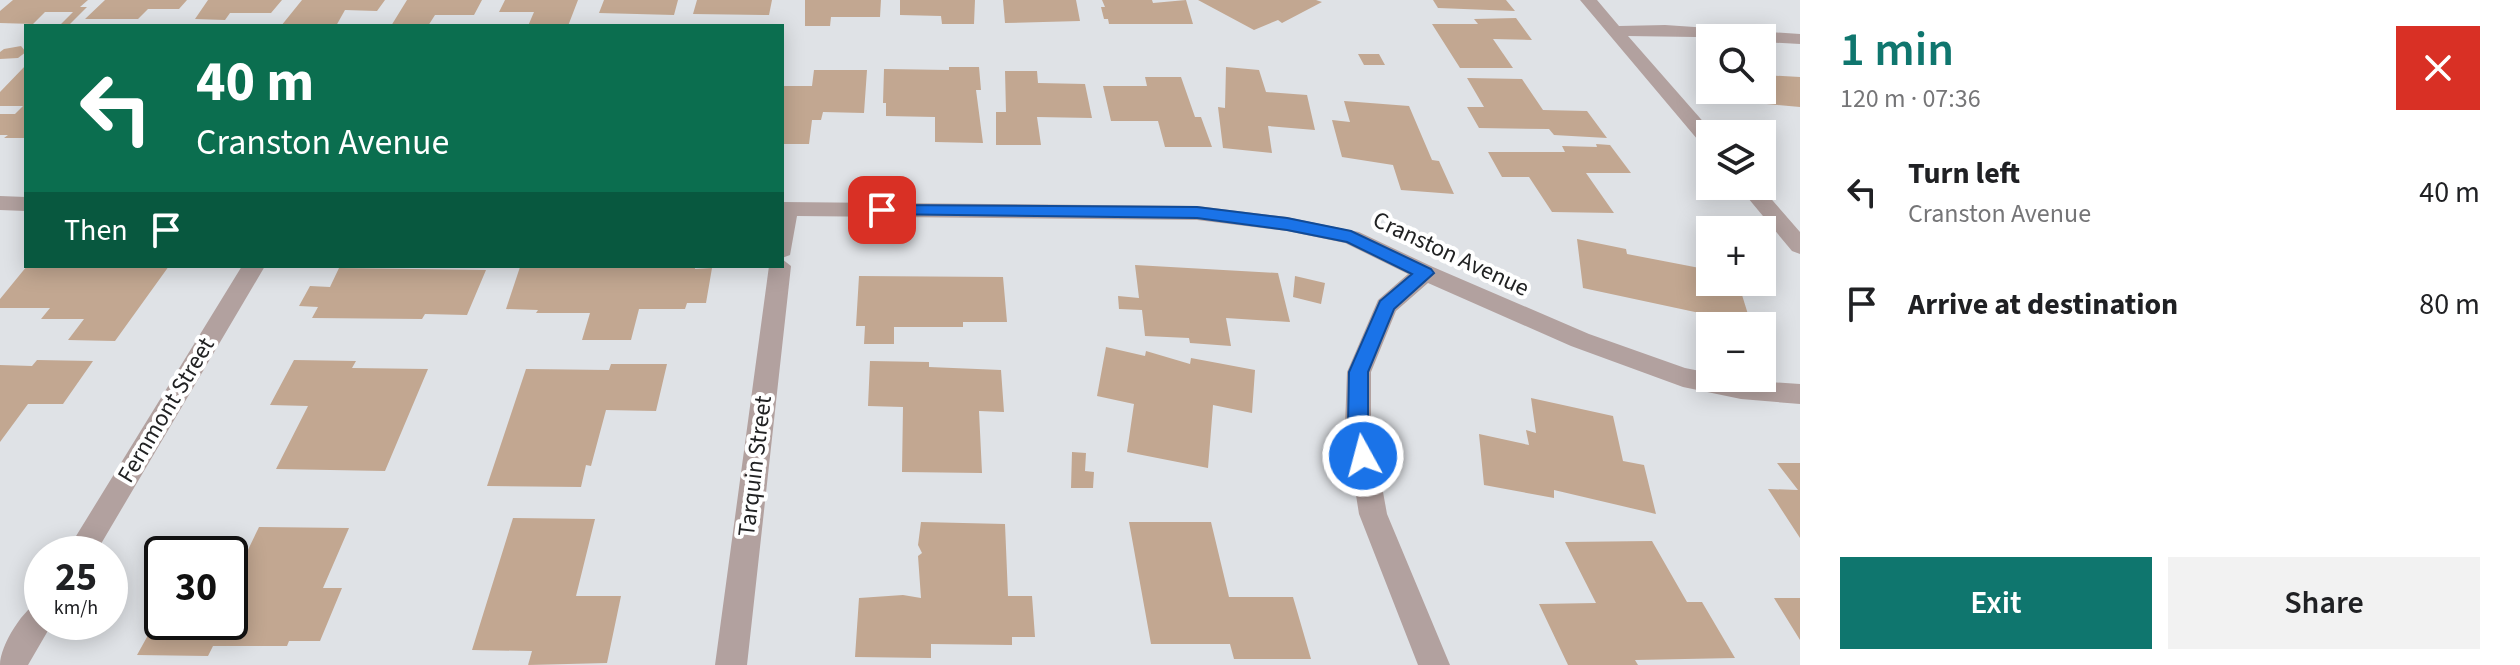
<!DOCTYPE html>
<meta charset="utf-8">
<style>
:root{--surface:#fff;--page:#f2f2f2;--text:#202124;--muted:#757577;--accent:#0f766e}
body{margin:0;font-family:"Source Sans 3",sans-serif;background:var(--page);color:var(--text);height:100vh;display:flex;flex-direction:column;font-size:30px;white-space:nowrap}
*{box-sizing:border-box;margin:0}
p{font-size:26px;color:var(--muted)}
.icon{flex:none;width:44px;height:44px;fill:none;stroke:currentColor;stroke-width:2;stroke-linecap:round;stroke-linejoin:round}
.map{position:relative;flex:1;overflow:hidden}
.side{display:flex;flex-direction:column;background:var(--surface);width:720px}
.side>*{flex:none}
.hud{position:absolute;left:24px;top:24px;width:760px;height:244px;border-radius:0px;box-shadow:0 4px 20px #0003;background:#0b6e4f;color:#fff;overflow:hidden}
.fabs{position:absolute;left:1696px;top:24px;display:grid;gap:16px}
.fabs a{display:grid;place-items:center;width:80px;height:80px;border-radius:0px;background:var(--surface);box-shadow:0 4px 20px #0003;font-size:40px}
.speed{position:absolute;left:24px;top:536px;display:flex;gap:16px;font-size:40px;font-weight:700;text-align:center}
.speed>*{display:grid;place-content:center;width:104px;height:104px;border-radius:50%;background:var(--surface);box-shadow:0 4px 20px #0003;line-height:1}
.speed small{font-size:20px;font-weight:400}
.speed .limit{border:4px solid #111;border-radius:12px;background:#fff;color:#111}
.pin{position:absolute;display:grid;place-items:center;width:68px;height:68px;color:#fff;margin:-34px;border-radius:16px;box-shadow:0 4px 12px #0006}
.me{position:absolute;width:88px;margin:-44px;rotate:353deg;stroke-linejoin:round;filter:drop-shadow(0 0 6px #0008)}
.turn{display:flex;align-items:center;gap:28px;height:168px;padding:0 40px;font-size:36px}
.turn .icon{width:104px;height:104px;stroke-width:2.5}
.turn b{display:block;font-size:56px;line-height:68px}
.then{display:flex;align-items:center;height:76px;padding:0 40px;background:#0003;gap:16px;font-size:30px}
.round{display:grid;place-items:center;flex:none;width:84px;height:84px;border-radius:0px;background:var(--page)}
.head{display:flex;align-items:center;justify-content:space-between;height:136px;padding:0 40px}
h1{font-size:48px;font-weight:600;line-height:60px;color:var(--accent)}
.action{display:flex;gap:16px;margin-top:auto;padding:16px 40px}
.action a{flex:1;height:92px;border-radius:0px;background:var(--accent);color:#fff;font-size:32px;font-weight:600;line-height:92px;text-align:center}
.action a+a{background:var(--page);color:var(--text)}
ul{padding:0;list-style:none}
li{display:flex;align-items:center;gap:24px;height:112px;padding:0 40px}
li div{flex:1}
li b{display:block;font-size:30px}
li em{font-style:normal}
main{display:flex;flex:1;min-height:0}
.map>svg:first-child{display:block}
.building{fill:#c2a791}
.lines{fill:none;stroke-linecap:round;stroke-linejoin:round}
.minor{fill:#b2a19f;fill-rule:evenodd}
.route{fill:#1a73e8;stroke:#114b97;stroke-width:2}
.labels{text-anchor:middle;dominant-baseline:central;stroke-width:8;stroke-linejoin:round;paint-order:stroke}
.street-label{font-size:24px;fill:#212223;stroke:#fff}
</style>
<main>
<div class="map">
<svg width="1800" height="665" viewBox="0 0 1800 665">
<rect width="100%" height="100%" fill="#dfe2e6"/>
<path class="building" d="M 13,0 L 88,0 L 80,7 L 87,7 L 70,24 L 61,24 L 73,12 L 45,12 L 33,24 L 0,23 L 0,11 Z
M 105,0 L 187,0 L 179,9 L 148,9 L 138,19 L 85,19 Z
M 208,0 L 282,0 L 271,13 L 230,13 L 225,20 L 195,19 Z
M 302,0 L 385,0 L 377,11 L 345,10 L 336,26 L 281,26 Z
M 407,0 L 482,0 L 474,15 L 435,15 L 428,26 L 391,26 Z
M 505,0 L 578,0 L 568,26 L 528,26 L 534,12 L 499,12 Z
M 604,0 L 678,0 L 674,15 L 599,13 Z
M 697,0 L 772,0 L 769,15 L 693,14 Z
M 805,0 L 881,0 L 880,17 L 831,17 L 830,26 L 805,26 Z
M 900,0 L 975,0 L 974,24 L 942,24 L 941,16 L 900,15 Z
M 1003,0 L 1076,0 L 1080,21 L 1005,23 Z
M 1102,0 L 1152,0 L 1153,3 L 1186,0 L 1193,24 L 1109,24 L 1108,19 L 1104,19 L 1101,7 L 1105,7 Z
M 1198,0 L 1316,0 L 1322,2 L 1282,23 L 1278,20 L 1254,30 Z
M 1433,0 L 1506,0 L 1515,11 L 1438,8 Z
M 1516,18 L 1532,40 L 1493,39 L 1513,68 L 1460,68 L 1432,24 L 1478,24 L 1474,19 Z
M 21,46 L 26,52 L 18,58 L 0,59 L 0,52 L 4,49 Z
M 1358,54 L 1379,54 L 1385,65 L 1364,65 Z
M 26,65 L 26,138 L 4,138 L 8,135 L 0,135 L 0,114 L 15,114 L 23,106 L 0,106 L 0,92 Z
M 949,67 L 979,67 L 981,90 L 976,90 L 983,143 L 935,142 L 935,117 L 886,116 L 886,103 L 883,103 L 884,69 L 949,70 Z
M 1226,67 L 1259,70 L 1266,92 L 1307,95 L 1315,130 L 1268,126 L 1272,153 L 1223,148 L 1218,107 L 1225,108 Z
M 814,70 L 867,70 L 864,113 L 823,112 L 821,120 L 812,120 L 809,144 L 782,144 L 782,86 L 812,86 Z
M 1005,71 L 1037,71 L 1038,83 L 1085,84 L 1092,118 L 1037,117 L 1041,145 L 996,145 L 996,112 L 1006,112 Z
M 1762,75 L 1800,77 L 1800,107 L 1734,101 L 1723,90 L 1762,90 Z
M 1145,77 L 1181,77 L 1195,117 L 1201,117 L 1212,147 L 1165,147 L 1158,121 L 1111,121 L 1103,86 L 1147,86 Z
M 1467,78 L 1522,79 L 1543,110 L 1587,111 L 1607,138 L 1554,135 L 1549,129 L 1479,128 L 1467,107 L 1484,107 Z
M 1344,101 L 1409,106 L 1432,160 L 1439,161 L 1454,194 L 1401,190 L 1393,165 L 1342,157 L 1332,120 L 1350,122 Z
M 1596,144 L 1610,145 L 1631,173 L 1586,173 L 1614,213 L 1552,212 L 1529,177 L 1502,177 L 1488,152 L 1565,152 L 1562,146 L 1597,147 Z
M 1577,239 L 1626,249 L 1627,254 L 1710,270 L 1710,282 L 1738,282 L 1751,324 L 1583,288 Z
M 1135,265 L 1278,273 L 1290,322 L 1226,318 L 1231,346 L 1190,343 L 1189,338 L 1145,336 L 1142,310 L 1119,309 L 1118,296 L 1139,298 Z
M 27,266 L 169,266 L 115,341 L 68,340 L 84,319 L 41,319 L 50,308 L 0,308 L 0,299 Z
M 695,266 L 695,269 L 712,268 L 706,303 L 687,303 L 685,309 L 639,309 L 631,340 L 582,340 L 590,313 L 536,313 L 538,310 L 506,309 L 520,267 Z
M 339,268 L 486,270 L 467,315 L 425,314 L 422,319 L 312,318 L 318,307 L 299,306 L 310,286 L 330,287 Z
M 859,276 L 1003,277 L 1007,322 L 963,322 L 963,327 L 894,327 L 894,344 L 864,344 L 865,326 L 856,326 Z
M 1295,276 L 1325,283 L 1321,304 L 1293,297 Z
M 1106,347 L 1145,356 L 1146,351 L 1190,364 L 1191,358 L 1255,370 L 1252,413 L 1213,405 L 1208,468 L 1127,452 L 1134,404 L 1097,396 Z
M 37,360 L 93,361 L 63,404 L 28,404 L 0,442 L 0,365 L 32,366 Z
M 294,360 L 356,361 L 352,368 L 428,369 L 385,471 L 276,469 L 308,406 L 270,405 Z
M 870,361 L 929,362 L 929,367 L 1001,370 L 1004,412 L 979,411 L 982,473 L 902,472 L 903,407 L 868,406 Z
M 611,364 L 667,364 L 656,411 L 606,410 L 591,466 L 586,465 L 581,487 L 487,486 L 526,369 L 609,370 Z
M 1531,398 L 1613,416 L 1623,461 L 1644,465 L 1656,514 L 1554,490 L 1554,498 L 1484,485 L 1479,434 L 1529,445 L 1526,430 L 1536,433 Z
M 1072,452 L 1086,453 L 1085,471 L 1094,472 L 1093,488 L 1071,488 Z
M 1777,463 L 1800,463 L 1800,538 L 1768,489 L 1798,490 Z
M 513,518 L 595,519 L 576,596 L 621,596 L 607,663 L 528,665 L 532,651 L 472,650 Z
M 921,522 L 1005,524 L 1008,596 L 1032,596 L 1035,637 L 1012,637 L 1012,645 L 931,644 L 931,658 L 855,657 L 859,598 L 903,595 L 921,598 L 918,556 L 922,553 L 918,545 Z
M 1129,522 L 1211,522 L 1229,597 L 1293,597 L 1311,659 L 1234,659 L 1230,644 L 1151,644 Z
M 259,527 L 349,528 L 323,588 L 342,588 L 320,641 L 289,641 L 287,646 L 213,646 L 208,656 L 137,655 L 162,610 L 162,622 L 230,622 L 230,587 Z
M 1652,541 L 1687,602 L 1702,602 L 1735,658 L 1635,660 L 1638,665 L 1568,665 L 1539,604 L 1596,603 L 1565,542 Z
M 1774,598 L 1800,598 L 1800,640 Z"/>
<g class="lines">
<path class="minor" d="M 1580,0 L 1597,0 L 1619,26 L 1665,25 L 1800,34 L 1800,44 L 1762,42 L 1762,38 L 1628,36 L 1714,134 L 1710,134 L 1710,148 L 1703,146 Z
M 1738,186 L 1760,186 L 1800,232 L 1800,254 L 1792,251 Z
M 0,196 L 26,197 L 26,211 L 0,210 Z
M 782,202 L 1197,206 L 1287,217 L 1359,232 L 1433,267 L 1589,334 L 1685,368 L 1710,373 L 1710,378 L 1800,384 L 1800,404 L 1741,399 L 1683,387 L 1571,346 L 1428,283 L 1396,311 L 1371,372 L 1371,426 L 1387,514 L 1450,665 L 1418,665 L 1359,514 L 1345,426 L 1347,372 L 1378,300 L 1408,274 L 1345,243 L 1287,231 L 1197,220 L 797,216 L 790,255 L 782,258 Z
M 782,259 L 791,266 L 747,665 L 715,665 L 769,266 L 782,266 Z
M 242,266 L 265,266 L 95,554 L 65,554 Z
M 42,600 L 42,622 L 53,622 L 28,665 L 0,665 C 0,645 24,607 42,600 Z"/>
</g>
<path class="route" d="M 882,205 L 1197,207 L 1287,218 L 1351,231 L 1431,269 L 1434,273 L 1394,309 L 1368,372 L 1368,426 L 1373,456 L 1370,462 L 1363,464 L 1356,462 L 1348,426 L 1349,372 L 1380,301 L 1412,274 L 1347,242 L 1287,230 L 1197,218 L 876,214 L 873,210 Z"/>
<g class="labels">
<g class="street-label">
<text transform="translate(1451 254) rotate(25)">Cranston Avenue</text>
<text transform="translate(166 410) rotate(-59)">Fernmont Street</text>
<text transform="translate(755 466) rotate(-83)">Tarquin Street</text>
</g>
</g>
</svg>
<div class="fabs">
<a><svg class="icon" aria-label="search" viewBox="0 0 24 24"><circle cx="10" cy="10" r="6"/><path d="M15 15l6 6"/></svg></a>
<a><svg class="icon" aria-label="layers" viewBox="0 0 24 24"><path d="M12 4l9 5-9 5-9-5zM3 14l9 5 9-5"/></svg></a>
<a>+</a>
<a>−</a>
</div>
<div class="speed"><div>25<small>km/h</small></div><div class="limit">30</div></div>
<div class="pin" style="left:882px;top:210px;background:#d93025"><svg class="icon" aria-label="arrive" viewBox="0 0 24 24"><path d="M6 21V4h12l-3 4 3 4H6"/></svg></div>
<svg class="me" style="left:1363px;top:456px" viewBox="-20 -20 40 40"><circle r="17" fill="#1a73e8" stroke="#fff" stroke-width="3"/><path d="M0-11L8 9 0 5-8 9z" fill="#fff"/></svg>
<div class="hud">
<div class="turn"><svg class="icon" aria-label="left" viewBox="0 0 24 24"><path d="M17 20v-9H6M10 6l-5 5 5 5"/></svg><div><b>40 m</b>Cranston Avenue</div></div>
<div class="then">Then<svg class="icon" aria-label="arrive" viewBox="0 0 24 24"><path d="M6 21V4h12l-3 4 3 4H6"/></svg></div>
</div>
</div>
<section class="side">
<div class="head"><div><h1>1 min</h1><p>120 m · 07:36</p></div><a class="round" style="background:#d93025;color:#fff"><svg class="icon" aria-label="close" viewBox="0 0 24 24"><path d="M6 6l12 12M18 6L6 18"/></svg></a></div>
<ul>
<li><svg class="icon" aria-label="left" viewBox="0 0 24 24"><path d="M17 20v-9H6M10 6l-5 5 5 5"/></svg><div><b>Turn left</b><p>Cranston Avenue</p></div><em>40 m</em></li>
<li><svg class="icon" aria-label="arrive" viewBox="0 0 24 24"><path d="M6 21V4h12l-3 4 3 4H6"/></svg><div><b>Arrive at destination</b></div><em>80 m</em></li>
</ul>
<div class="action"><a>Exit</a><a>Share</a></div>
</section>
</main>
